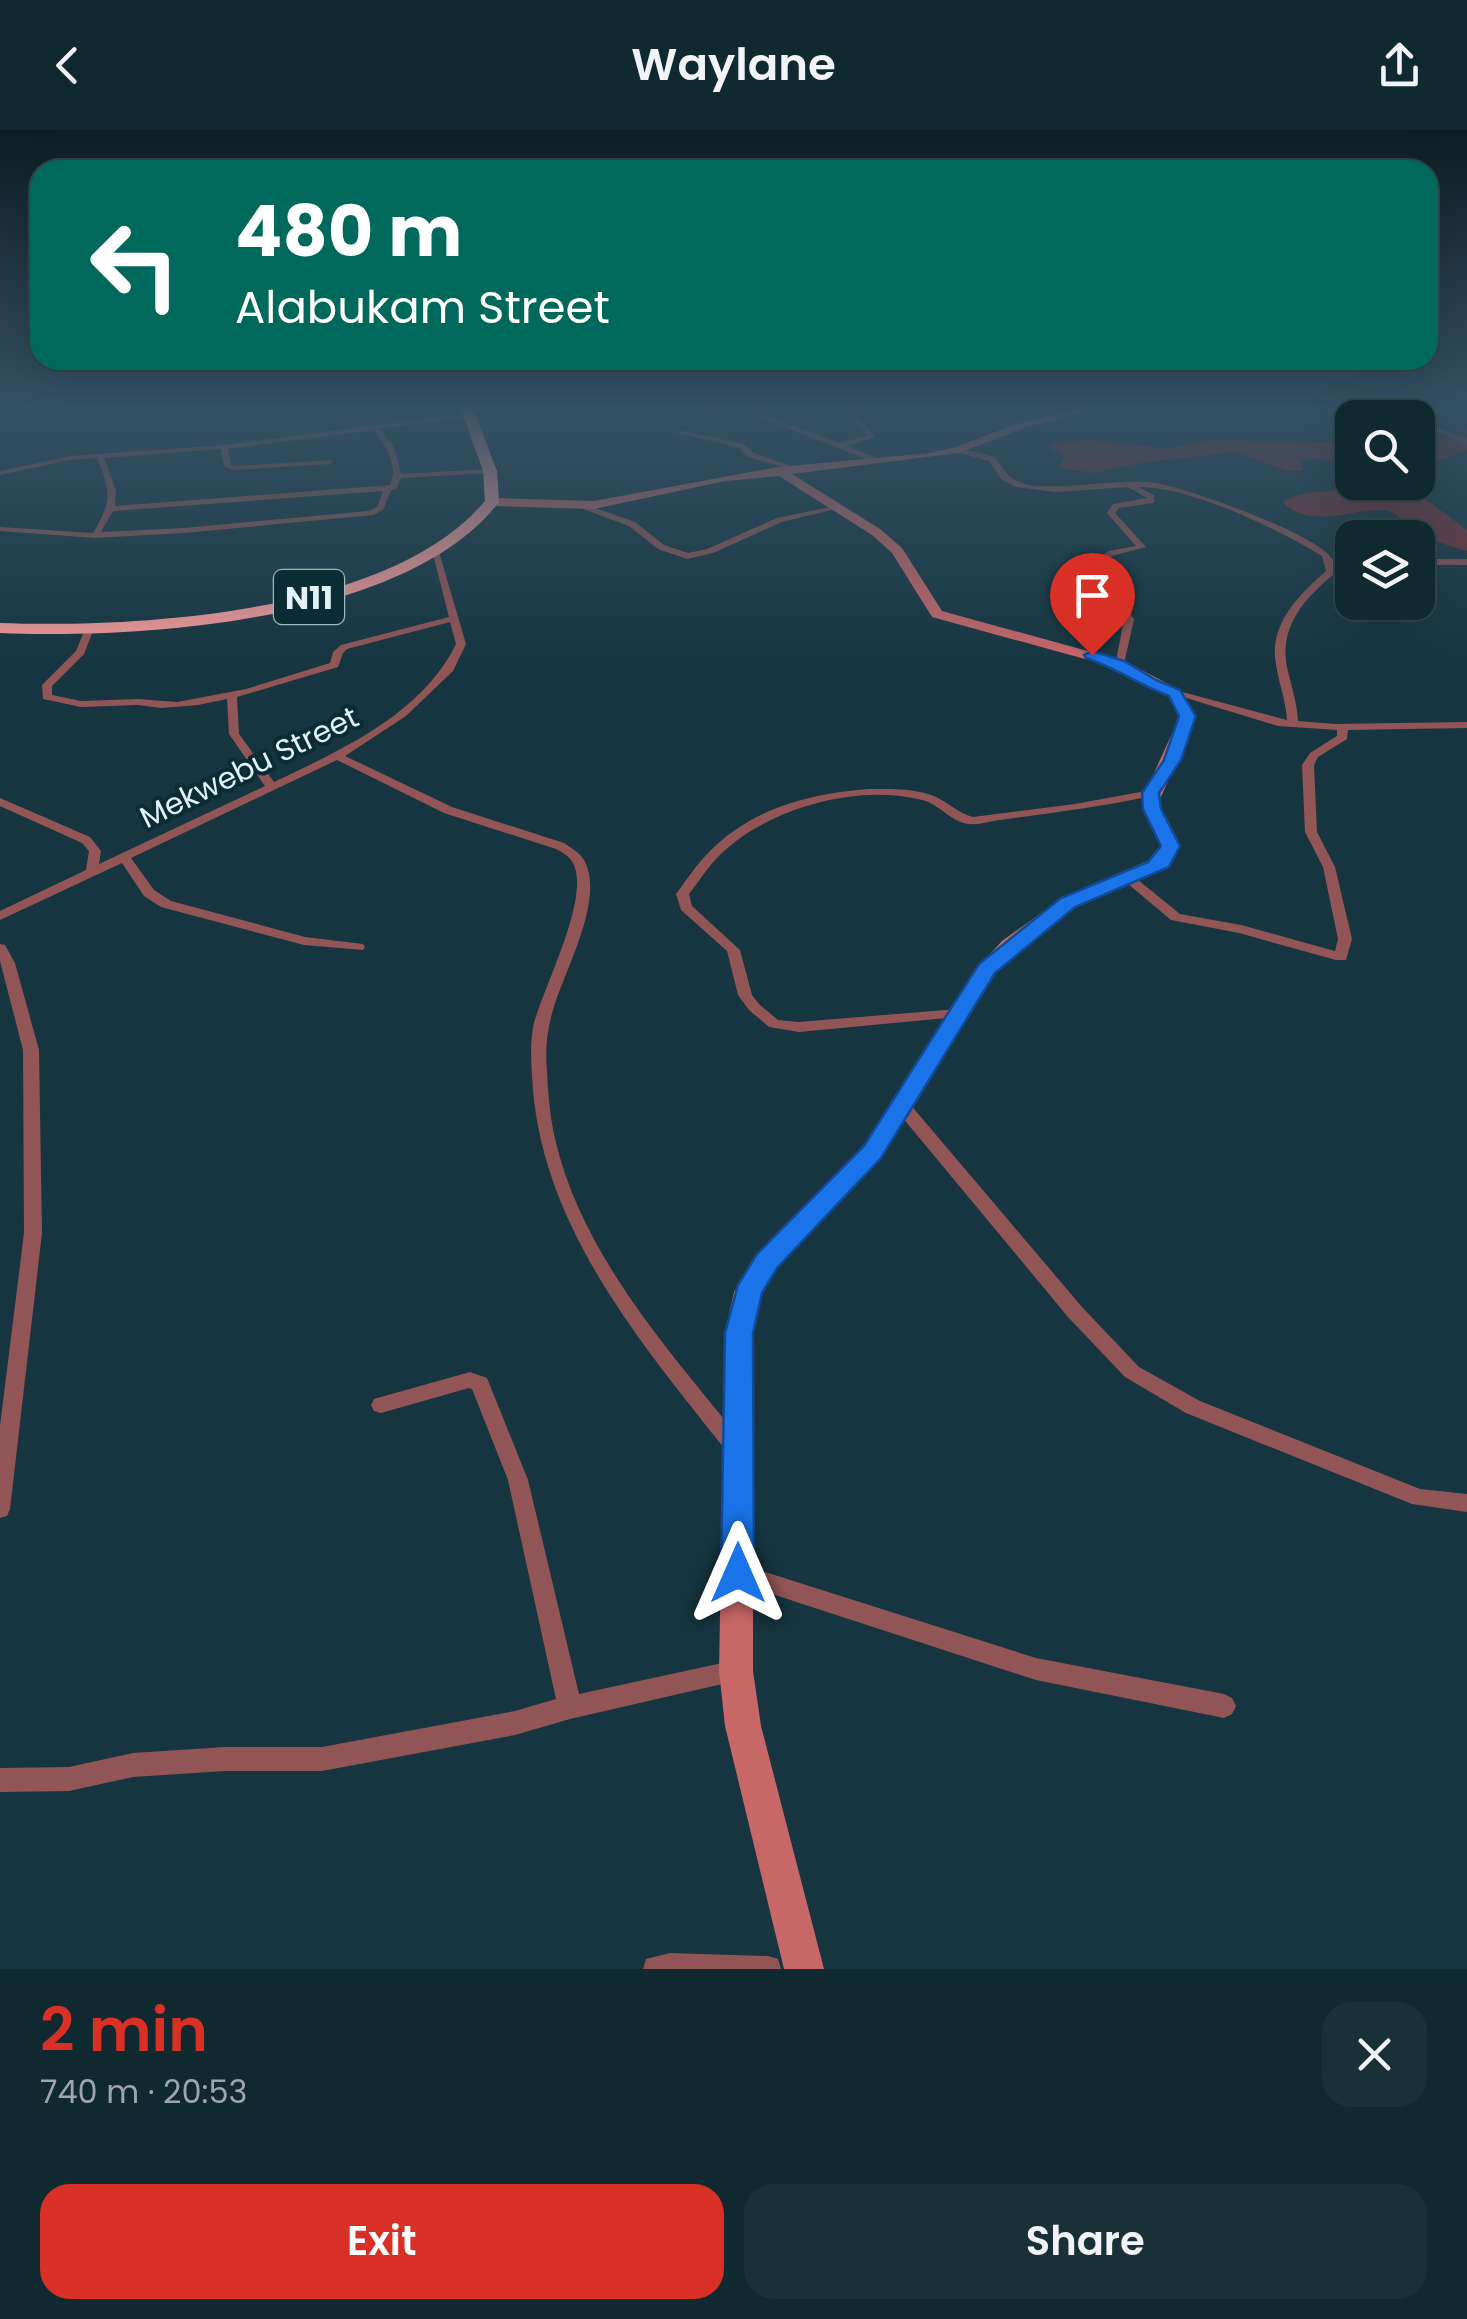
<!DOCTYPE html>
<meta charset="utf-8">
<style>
:root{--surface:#102830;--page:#193038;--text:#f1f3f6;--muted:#9ca6ab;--line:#30444c;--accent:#d93025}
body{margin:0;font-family:Poppins,sans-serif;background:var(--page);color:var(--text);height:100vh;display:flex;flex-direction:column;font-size:38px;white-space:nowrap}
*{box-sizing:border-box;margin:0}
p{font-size:32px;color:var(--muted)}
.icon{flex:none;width:55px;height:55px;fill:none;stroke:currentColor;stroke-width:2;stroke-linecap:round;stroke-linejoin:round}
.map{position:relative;height:1839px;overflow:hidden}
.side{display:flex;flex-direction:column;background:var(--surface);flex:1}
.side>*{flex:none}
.top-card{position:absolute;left:30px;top:30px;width:1408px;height:210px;border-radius:30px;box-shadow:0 10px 40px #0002,0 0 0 2px var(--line);background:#00695c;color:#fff;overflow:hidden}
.controls{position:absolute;left:1335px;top:270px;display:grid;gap:20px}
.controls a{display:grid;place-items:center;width:100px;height:100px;border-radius:20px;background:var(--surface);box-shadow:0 10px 40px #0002,0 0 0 2px var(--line);font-size:50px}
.pin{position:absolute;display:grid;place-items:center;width:85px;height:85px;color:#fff;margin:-102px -42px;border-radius:50% 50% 50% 0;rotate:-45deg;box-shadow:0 0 10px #0007}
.pin .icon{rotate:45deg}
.me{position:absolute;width:110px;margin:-55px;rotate:0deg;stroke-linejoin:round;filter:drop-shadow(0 0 8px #0008)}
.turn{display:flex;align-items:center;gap:35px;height:210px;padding:0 40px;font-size:45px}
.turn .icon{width:130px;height:130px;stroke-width:2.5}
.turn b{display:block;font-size:70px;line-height:85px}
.round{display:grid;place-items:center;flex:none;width:105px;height:105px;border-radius:30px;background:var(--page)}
.headline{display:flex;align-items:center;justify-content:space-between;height:170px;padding:0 40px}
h1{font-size:60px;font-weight:600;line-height:75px;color:var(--accent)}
.cta{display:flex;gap:20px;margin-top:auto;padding:20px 40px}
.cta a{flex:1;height:115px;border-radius:30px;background:var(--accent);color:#fff;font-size:40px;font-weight:600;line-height:115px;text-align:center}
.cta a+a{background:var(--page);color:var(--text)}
header{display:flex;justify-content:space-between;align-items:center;height:130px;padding:0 40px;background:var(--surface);font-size:45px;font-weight:600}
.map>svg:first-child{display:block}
.green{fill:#7d3033}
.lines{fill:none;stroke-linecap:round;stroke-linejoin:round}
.street{fill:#925555;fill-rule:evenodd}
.secondary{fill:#c76768;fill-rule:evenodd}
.highway{fill:#f39a98;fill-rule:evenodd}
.route{fill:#1a73e8;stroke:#114b97;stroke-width:2.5}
.labels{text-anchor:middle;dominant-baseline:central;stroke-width:8;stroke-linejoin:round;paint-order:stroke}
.far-street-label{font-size:30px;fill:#e1f2f9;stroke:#0b2b35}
.shield{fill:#0b2b35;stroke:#a1b6be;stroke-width:2.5}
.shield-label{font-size:32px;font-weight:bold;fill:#e1f2f9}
</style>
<header><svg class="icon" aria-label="back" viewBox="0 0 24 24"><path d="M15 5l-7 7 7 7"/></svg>Waylane<svg class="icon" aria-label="share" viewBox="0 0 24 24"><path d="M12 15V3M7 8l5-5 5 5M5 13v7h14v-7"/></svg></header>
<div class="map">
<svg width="1467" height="1839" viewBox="0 0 1467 1839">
<rect width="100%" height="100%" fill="#163540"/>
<path class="green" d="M 1453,295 L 1467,296 L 1467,320 L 1418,338 L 1418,306 L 1457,309 L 1461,306 Z
M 1085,310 L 1167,318 L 1211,310 L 1352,313 L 1352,345 C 1339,332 1320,324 1302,332 L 1303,341 L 1287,341 L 1235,322 L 1140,333 L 1096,343 L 1059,338 L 1065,326 L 1049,318 L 1050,314 Z
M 1355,353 L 1412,353 L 1420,365 L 1467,400 L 1467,421 C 1449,416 1431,410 1415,400 C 1403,393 1398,381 1383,380 C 1353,379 1311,399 1283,373 C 1305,355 1334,368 1355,353 Z"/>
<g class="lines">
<path class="street" d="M 679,276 L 718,279 L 740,276 L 840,313 L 867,306 L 853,288 L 851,276 L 857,276 L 859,288 L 875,307 L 847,316 L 884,331 L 877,333 L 739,280 L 718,283 Z
M 1024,276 L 1033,276 L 1058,286 L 1053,287 Z
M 1320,276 L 1329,276 L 1365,288 L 1353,288 Z
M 1376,276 L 1384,276 L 1409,288 L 1399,288 Z
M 470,283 L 472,286 L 380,299 L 394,317 L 401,344 L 490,339 L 493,343 L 401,348 L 396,359 L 391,360 L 383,380 L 373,385 L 184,403 L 95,408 L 0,401 L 0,397 L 93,403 C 112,372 111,361 97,328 L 70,330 L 0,345 L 0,341 L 70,326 L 224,315 ZM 374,300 C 385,315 399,336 390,355 L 115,376 L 116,360 L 104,328 L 221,319 L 224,336 L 233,340 L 330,334 L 333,330 L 234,336 L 231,335 L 228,319 ZM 383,361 L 377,377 L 368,381 L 184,398 L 101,402 L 113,381 Z
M 1418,290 L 1467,309 L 1467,314 L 1418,294 Z
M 679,300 L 744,314 L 754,323 L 797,338 L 793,340 L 748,327 L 739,318 L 677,303 Z
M 959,318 L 995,327 C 1008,346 1011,352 1035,356 C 1073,358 1112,350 1150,352 C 1181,355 1319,405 1332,429 L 1352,432 L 1352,437 L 1333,435 L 1334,444 C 1305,468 1279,496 1287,537 C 1291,555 1297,572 1298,591 L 1335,594 L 1467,592 L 1467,598 L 1348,600 L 1347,609 L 1318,627 L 1314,635 L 1317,702 L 1335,737 L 1352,809 L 1346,830 L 1336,830 L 1239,803 L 1171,790 L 1121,748 L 1122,745 L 1132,745 L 1180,784 L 1241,795 L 1335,821 L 1338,809 L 1323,737 L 1305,702 L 1302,635 L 1310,623 L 1337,606 L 1337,600 L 1278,596 L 1170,563 L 1175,560 L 1287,590 C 1286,569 1277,549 1275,527 C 1272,491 1301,463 1326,441 L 1322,426 C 1278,399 1189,356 1138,357 L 1154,365 L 1154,373 L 1119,378 L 1115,383 L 1146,417 L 1115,425 L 1089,438 L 1089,441 L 1111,458 L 1134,489 L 1124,534 L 1115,536 L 1124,489 L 1105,462 L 1082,444 L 1081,437 L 1109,421 L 1136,416 L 1107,383 L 1113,374 L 1147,368 L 1128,357 L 1055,362 L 1017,357 L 1002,350 L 989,331 L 956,322 Z
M 584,374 L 635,392 L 664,415 L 688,423 L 707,419 L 777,388 L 840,375 L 844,377 L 782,392 L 713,423 L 687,429 L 658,419 L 629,396 L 581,378 L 580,376 Z
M 432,420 L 439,422 L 466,514 L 453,541 L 406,586 L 345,626 L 452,677 L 564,713 C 573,719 582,724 586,734 C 603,773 564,842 553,880 C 547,900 545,920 547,941 C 548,963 550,987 555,1009 C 582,1125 669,1221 742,1311 L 745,1317 L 742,1323 L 735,1326 L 728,1323 C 640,1212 539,1094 532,946 C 531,928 530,910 534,893 C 544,856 591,767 573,733 C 569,726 562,722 556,719 L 444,683 L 337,630 L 131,728 L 154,760 L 171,771 L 305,807 L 363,814 L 365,817 L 363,820 L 304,815 L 161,777 L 144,766 L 122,733 L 0,790 L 0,781 L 86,740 L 89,721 L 82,713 L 0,676 L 0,668 L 90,707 L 101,721 L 99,734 L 265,656 L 229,604 L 227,569 L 198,575 L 161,578 L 138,575 L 81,577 L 43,569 L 42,555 L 76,521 L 85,499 L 93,501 L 84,524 L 52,556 L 52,565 L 81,571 L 138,569 L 177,572 L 246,559 L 330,533 L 333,522 L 341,515 L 449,487 ZM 450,492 L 456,514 C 422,584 341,620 274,652 L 239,604 L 237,567 L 338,537 L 343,523 L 347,519 Z
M 1418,429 L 1467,429 L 1467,435 L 1418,435 Z
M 869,659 C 891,659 916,658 936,667 C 949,673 958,683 973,687 L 1075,674 L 1151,660 L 1157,663 L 1151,666 C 1101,677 1051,683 1000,690 C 990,691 980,695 969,694 C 950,692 940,674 922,670 C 858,653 769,678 722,723 C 709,735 700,750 689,764 L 692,776 L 740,820 L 752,865 L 759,874 L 778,890 L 799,892 L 957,879 L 964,883 L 957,887 L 799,902 L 769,897 L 749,880 L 738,865 L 727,821 L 681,780 L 676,764 C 687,749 697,734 710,721 C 752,678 812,663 869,659 Z
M 0,814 L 5,815 L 15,833 L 39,920 L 42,1103 L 10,1379 L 7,1386 L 0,1388 L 0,1296 L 24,1103 L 23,920 L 0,831 Z
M 903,972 L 909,973 L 1082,1177 L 1139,1237 L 1200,1271 L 1420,1359 L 1467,1364 L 1467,1382 L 1412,1374 L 1186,1283 L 1125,1247 L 1068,1187 L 897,981 L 895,977 Z
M 470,1242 L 487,1248 L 528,1350 L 579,1564 L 736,1530 L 744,1533 L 748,1541 L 744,1549 L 570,1589 L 515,1605 L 322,1641 L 225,1641 L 133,1647 L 69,1661 L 0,1662 L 0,1638 L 69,1637 L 133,1623 L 225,1617 L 322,1617 L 515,1581 L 556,1569 L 508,1350 L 472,1259 L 469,1258 L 381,1283 L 374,1281 L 371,1275 L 374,1269 L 381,1267 Z
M 737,1433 L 1036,1528 L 1224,1564 L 1232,1568 L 1236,1576 L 1232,1584 L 1224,1588 L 1036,1550 L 729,1450 L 726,1443 L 729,1436 Z
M 670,1823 L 768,1826 L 778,1829 L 781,1839 L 643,1839 L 646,1829 Z"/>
<path class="secondary" d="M 1091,276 L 1108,276 L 1024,298 L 959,323 L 792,344 L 880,399 L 902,418 L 942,481 L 1124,531 L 1180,560 L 1196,586 L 1161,667 L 1161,678 L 1179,716 L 1169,736 L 1075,777 L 1016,819 L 995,842 L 881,1028 L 776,1138 L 761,1163 L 753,1203 L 753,1541 L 761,1596 L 824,1839 L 784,1839 L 725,1596 L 719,1541 L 725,1203 L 734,1162 L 758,1124 L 863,1016 L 980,835 L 1002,811 L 1061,769 L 1154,728 L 1161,716 L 1143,678 L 1143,667 L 1180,586 L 1169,566 L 1114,537 L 932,487 L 892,423 L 872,405 L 779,346 L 725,351 L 594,379 L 492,376 L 486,372 L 492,368 L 594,371 L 778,337 L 930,323 L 956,317 L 1016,294 Z"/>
<path class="highway" d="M 460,276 L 472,276 L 497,341 L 499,372 C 407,492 141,509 0,503 L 0,493 C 137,498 391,484 485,371 L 483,341 Z"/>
</g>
<linearGradient id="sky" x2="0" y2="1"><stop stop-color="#0c1d23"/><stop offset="0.52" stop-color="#365164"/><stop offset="1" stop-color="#365164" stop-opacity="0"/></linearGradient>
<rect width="1467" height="533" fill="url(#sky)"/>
<path class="route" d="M 1092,521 L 1124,531 L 1156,550 L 1180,560 L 1196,586 L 1181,630 L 1159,663 L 1161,679 L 1180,716 L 1169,737 L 1075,777 L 995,843 L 881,1028 L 777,1138 L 762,1163 L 753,1203 L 754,1443 L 749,1454 L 738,1458 L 726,1454 L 721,1443 L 725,1203 L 738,1155 L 757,1124 L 864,1016 L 979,834 L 1061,768 L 1148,732 L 1161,716 L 1143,679 L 1142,663 L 1164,630 L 1179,586 L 1169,566 C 1140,555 1116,538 1086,528 L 1084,525 Z"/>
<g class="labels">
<g class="far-street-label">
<text transform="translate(249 637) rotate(-26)">Mekwebu Street</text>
</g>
<rect class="shield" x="274" y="440" width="70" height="54" rx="8"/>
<g class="shield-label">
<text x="309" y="467">N11</text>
</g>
</g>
</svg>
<div class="controls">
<a><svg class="icon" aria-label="search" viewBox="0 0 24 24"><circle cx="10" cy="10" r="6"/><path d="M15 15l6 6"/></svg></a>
<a><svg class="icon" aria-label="layers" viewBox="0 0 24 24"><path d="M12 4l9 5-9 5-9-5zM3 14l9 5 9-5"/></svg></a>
</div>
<div class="pin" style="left:1092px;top:525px;background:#d93025"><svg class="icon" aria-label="arrive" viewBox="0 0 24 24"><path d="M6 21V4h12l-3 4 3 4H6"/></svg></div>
<svg class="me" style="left:738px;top:1443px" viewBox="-20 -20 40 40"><path d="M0-17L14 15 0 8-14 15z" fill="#1a73e8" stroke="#fff" stroke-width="4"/></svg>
<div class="top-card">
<div class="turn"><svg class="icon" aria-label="left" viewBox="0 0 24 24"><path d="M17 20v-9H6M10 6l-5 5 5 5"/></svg><div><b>480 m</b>Alabukam Street</div></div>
</div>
</div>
<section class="side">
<div class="headline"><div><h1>2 min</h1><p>740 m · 20:53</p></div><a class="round"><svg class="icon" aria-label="close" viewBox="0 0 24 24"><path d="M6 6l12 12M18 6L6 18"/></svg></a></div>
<div class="cta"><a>Exit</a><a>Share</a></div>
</section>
